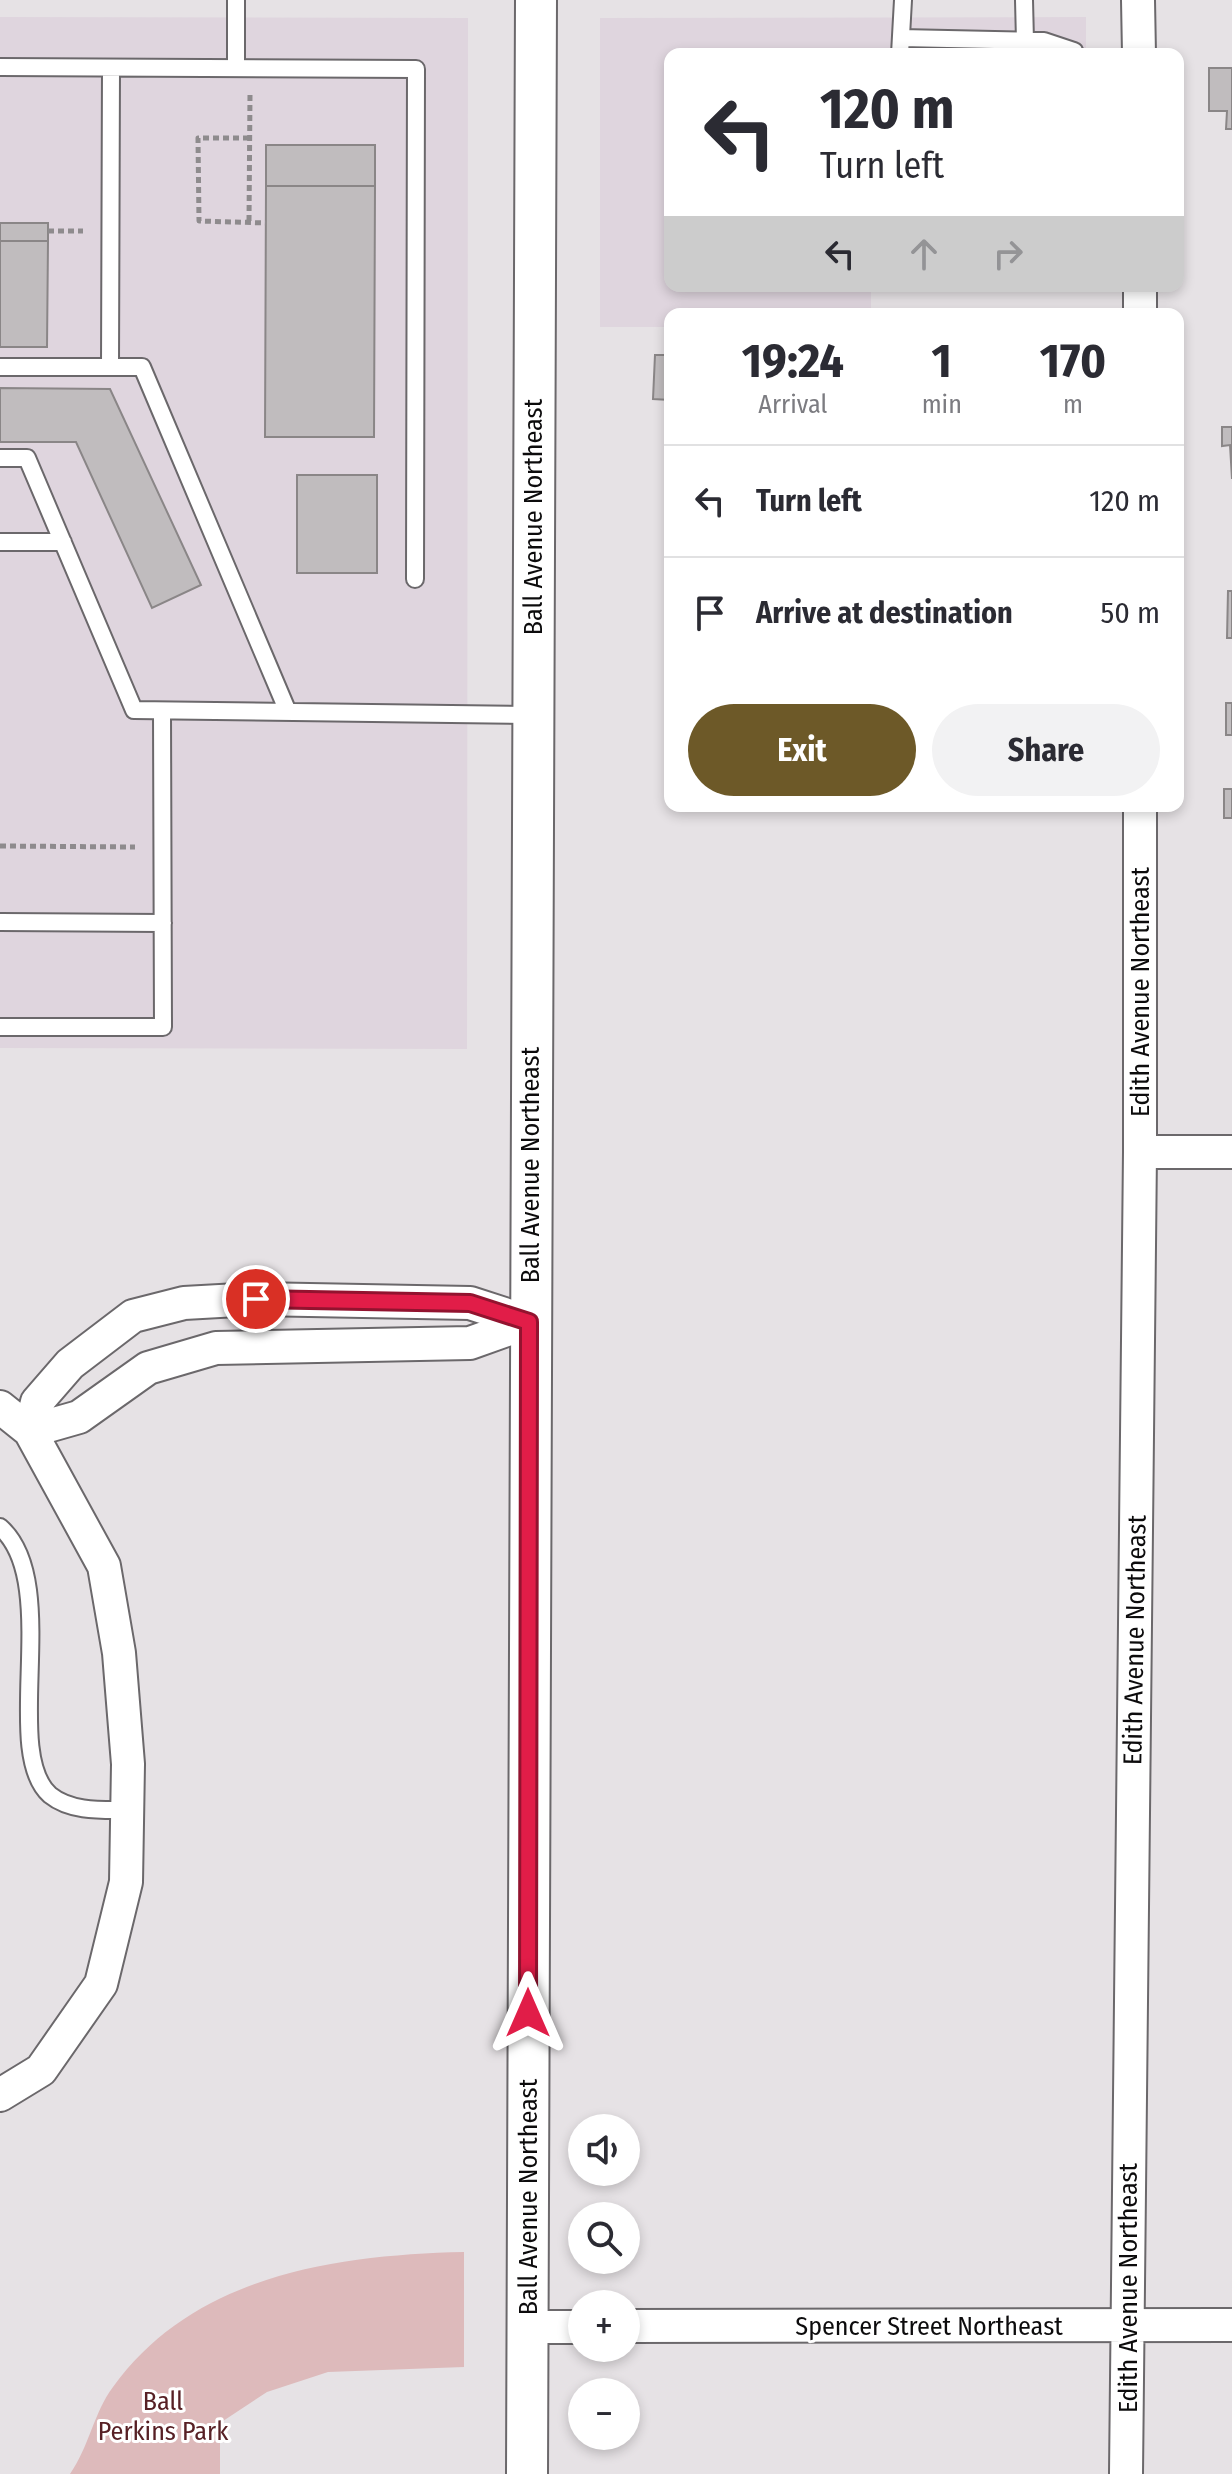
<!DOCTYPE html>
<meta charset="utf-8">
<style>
:root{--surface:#fff;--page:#f2f2f3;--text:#2b2b33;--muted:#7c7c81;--line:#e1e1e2;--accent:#6d5928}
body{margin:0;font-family:"Fira Sans Condensed",sans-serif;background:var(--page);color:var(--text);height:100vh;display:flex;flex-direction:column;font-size:30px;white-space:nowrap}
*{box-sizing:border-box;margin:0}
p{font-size:26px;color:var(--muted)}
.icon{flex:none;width:44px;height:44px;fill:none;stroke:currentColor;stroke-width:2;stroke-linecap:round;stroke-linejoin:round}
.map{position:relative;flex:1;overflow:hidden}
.panel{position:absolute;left:664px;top:308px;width:520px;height:504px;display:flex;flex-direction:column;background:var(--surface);border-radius:16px;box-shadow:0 4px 12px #0003}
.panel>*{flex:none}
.top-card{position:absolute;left:664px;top:48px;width:520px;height:244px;border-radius:16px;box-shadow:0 4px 12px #0003;background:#fff;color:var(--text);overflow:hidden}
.fabs{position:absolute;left:568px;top:2114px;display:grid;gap:16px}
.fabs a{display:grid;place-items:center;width:72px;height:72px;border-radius:50%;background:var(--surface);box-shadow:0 4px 12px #0003;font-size:40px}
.pin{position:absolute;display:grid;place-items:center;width:68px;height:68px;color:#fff;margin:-34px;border:4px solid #fff;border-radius:50%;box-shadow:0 2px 8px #0007}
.me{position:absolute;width:88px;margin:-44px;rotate:0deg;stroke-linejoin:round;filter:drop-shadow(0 0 6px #0008)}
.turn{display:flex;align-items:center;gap:28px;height:168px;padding:0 24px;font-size:36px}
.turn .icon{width:104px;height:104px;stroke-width:2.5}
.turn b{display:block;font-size:56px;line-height:68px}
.lanes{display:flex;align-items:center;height:76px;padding:0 24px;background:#0003;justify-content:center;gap:40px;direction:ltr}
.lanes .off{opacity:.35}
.eta{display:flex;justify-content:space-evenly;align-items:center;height:136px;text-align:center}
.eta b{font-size:48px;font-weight:700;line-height:56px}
.primary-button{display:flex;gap:16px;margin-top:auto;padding:16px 24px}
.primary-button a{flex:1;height:92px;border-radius:48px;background:var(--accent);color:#fff;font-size:32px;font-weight:700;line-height:92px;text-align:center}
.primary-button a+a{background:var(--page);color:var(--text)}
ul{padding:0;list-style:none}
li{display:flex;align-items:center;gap:24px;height:112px;padding:0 24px;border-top:2px solid var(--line)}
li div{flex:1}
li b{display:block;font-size:30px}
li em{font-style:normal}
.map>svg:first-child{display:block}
.built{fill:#dfd5de}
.green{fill:#ddbabb}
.building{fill:#c0bcbe;stroke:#8a8687;stroke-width:2}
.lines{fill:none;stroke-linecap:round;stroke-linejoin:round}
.service-casing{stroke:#6b686b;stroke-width:20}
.minor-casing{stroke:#6b686b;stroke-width:36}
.tertiary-casing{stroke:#6b686b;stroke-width:44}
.path{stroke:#8e8b8d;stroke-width:5;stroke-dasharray:6 4;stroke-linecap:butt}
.service{stroke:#fff;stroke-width:16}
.minor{stroke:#fff;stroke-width:32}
.tertiary{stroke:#fff;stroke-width:40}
.route-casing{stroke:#92132f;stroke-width:20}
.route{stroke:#e11d48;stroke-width:14}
.labels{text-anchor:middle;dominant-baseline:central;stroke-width:6;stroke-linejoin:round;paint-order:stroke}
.street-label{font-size:26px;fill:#0c0b0c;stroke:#fff}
.park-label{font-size:26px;fill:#572025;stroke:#fff}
</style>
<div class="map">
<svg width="1232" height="2474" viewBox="0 0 1232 2474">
<rect width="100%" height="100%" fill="#e6e2e5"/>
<path class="built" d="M 0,17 L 468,18 L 467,1049 L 0,1048 Z
M 1086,17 L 1086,54 L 670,54 L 670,286 L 871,286 L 871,314 L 670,314 L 670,327 L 600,327 L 600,18 Z"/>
<path class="green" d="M 464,2252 L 464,2367 L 328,2372 L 267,2392 L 220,2423 L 220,2474 L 70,2474 C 89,2447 94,2412 113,2387 C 194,2275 335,2255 464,2252 Z"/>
<path class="building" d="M 1209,68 L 1232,68 L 1232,129 L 1226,129 L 1227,111 L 1209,111 Z
M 266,145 L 375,145 L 375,186 L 266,186 Z
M 266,186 L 375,186 L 374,437 L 265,437 Z
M 0,223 L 48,223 L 48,241 L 0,241 Z
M 0,241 L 48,241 L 47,347 L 0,347 Z
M 655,355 L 670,355 L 670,400 L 653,399 Z
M 0,388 L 110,389 L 201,585 L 152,608 L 76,442 L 0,442 Z
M 1222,427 L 1232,427 L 1232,479 L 1230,445 L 1222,446 Z
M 297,475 L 377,475 L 377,573 L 297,573 Z
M 1228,591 L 1232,591 L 1232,638 L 1227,638 Z
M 1226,703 L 1232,703 L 1232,735 L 1226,735 Z
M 1224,789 L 1232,789 L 1232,818 L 1224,818 Z"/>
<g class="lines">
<g class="service-casing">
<path id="service" d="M 1024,0 L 1025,41
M 901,38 L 1044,41 L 1074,51 L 1074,54
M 900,54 L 903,0
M 0,67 L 416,69 L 415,579
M 111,68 L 110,367 L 142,367 L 288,712
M 236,68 L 236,0
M 0,367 L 110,367
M 0,458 L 27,458 L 134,710 L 532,715
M 0,542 L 63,542
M 0,922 L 163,923
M 0,1027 L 163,1027 L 162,711
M 0,1527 C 63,1582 0,1751 50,1795 C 71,1812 102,1810 127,1810"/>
</g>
<g class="minor-casing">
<path id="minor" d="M 1138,0 L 1139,54
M 1140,286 L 1140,314
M 1140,1152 L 1232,1152
M 256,1299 L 470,1303 L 529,1322 L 470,1343 L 216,1348 L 148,1368 L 79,1417 L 30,1431 L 37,1402 L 70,1364 L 133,1316 L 184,1303 Z
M 0,1407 L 30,1431 L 104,1566 L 119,1653 L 128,1764 L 126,1882 L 101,1984 L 41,2070 L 0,2095
M 626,2326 L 1232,2325
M 528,2327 L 582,2327
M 1126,2474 L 1140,1152 L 1140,806"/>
</g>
<g class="tertiary-casing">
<path id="tertiary" d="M 527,2474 L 536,0"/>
</g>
<path class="path" d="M 249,138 L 198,138 L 199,221 L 266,223
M 249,221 L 250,94
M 48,231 L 83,231
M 0,846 L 135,847"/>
<use href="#service" class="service"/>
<use href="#minor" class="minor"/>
<use href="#tertiary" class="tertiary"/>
</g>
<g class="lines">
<g class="route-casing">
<path id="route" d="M 256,1299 L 470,1303 L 529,1322 L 528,2013"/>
</g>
<use href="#route" class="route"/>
</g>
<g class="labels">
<g class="street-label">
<text transform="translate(533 517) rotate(-90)">Ball Avenue Northeast</text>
<text transform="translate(1140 992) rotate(-90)">Edith Avenue Northeast</text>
<text transform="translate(530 1165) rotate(-90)">Ball Avenue Northeast</text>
<text transform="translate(1135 1640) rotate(-89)">Edith Avenue Northeast</text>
<text transform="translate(528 2197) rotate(-90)">Ball Avenue Northeast</text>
<text transform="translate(1128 2288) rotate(-90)">Edith Avenue Northeast</text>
<text x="929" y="2326">Spencer Street Northeast</text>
</g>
<g class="park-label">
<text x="163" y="2401">Ball<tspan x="163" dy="30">Perkins Park</tspan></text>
</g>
</g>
</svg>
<div class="fabs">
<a><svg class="icon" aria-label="sound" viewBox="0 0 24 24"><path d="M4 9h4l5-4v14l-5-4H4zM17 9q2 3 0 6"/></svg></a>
<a><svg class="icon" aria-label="search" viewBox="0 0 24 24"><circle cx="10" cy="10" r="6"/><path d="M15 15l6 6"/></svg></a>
<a>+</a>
<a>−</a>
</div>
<div class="pin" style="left:256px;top:1299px;background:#d93025"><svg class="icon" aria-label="arrive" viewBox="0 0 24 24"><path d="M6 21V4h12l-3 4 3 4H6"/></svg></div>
<svg class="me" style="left:528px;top:2013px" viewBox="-20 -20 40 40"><path d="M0-17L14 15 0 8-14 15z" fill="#e11d48" stroke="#fff" stroke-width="4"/></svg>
<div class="top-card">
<div class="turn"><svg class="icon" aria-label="left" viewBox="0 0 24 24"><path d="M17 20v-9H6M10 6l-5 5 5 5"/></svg><div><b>120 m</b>Turn left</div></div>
<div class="lanes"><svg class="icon" aria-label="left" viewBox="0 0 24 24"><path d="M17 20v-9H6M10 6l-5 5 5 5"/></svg><svg class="icon off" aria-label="ahead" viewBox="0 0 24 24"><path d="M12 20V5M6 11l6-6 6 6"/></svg><svg class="icon off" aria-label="right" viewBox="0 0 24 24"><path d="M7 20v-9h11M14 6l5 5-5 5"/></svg></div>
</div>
<section class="panel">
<div class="eta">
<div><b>19:24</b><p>Arrival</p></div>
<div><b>1</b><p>min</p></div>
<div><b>170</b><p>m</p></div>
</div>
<ul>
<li><svg class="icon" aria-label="left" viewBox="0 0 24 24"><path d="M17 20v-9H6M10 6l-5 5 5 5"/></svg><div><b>Turn left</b></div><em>120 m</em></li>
<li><svg class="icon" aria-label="arrive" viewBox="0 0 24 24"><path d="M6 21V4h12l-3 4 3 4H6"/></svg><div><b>Arrive at destination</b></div><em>50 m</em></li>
</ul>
<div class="primary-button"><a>Exit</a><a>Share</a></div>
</section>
</div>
